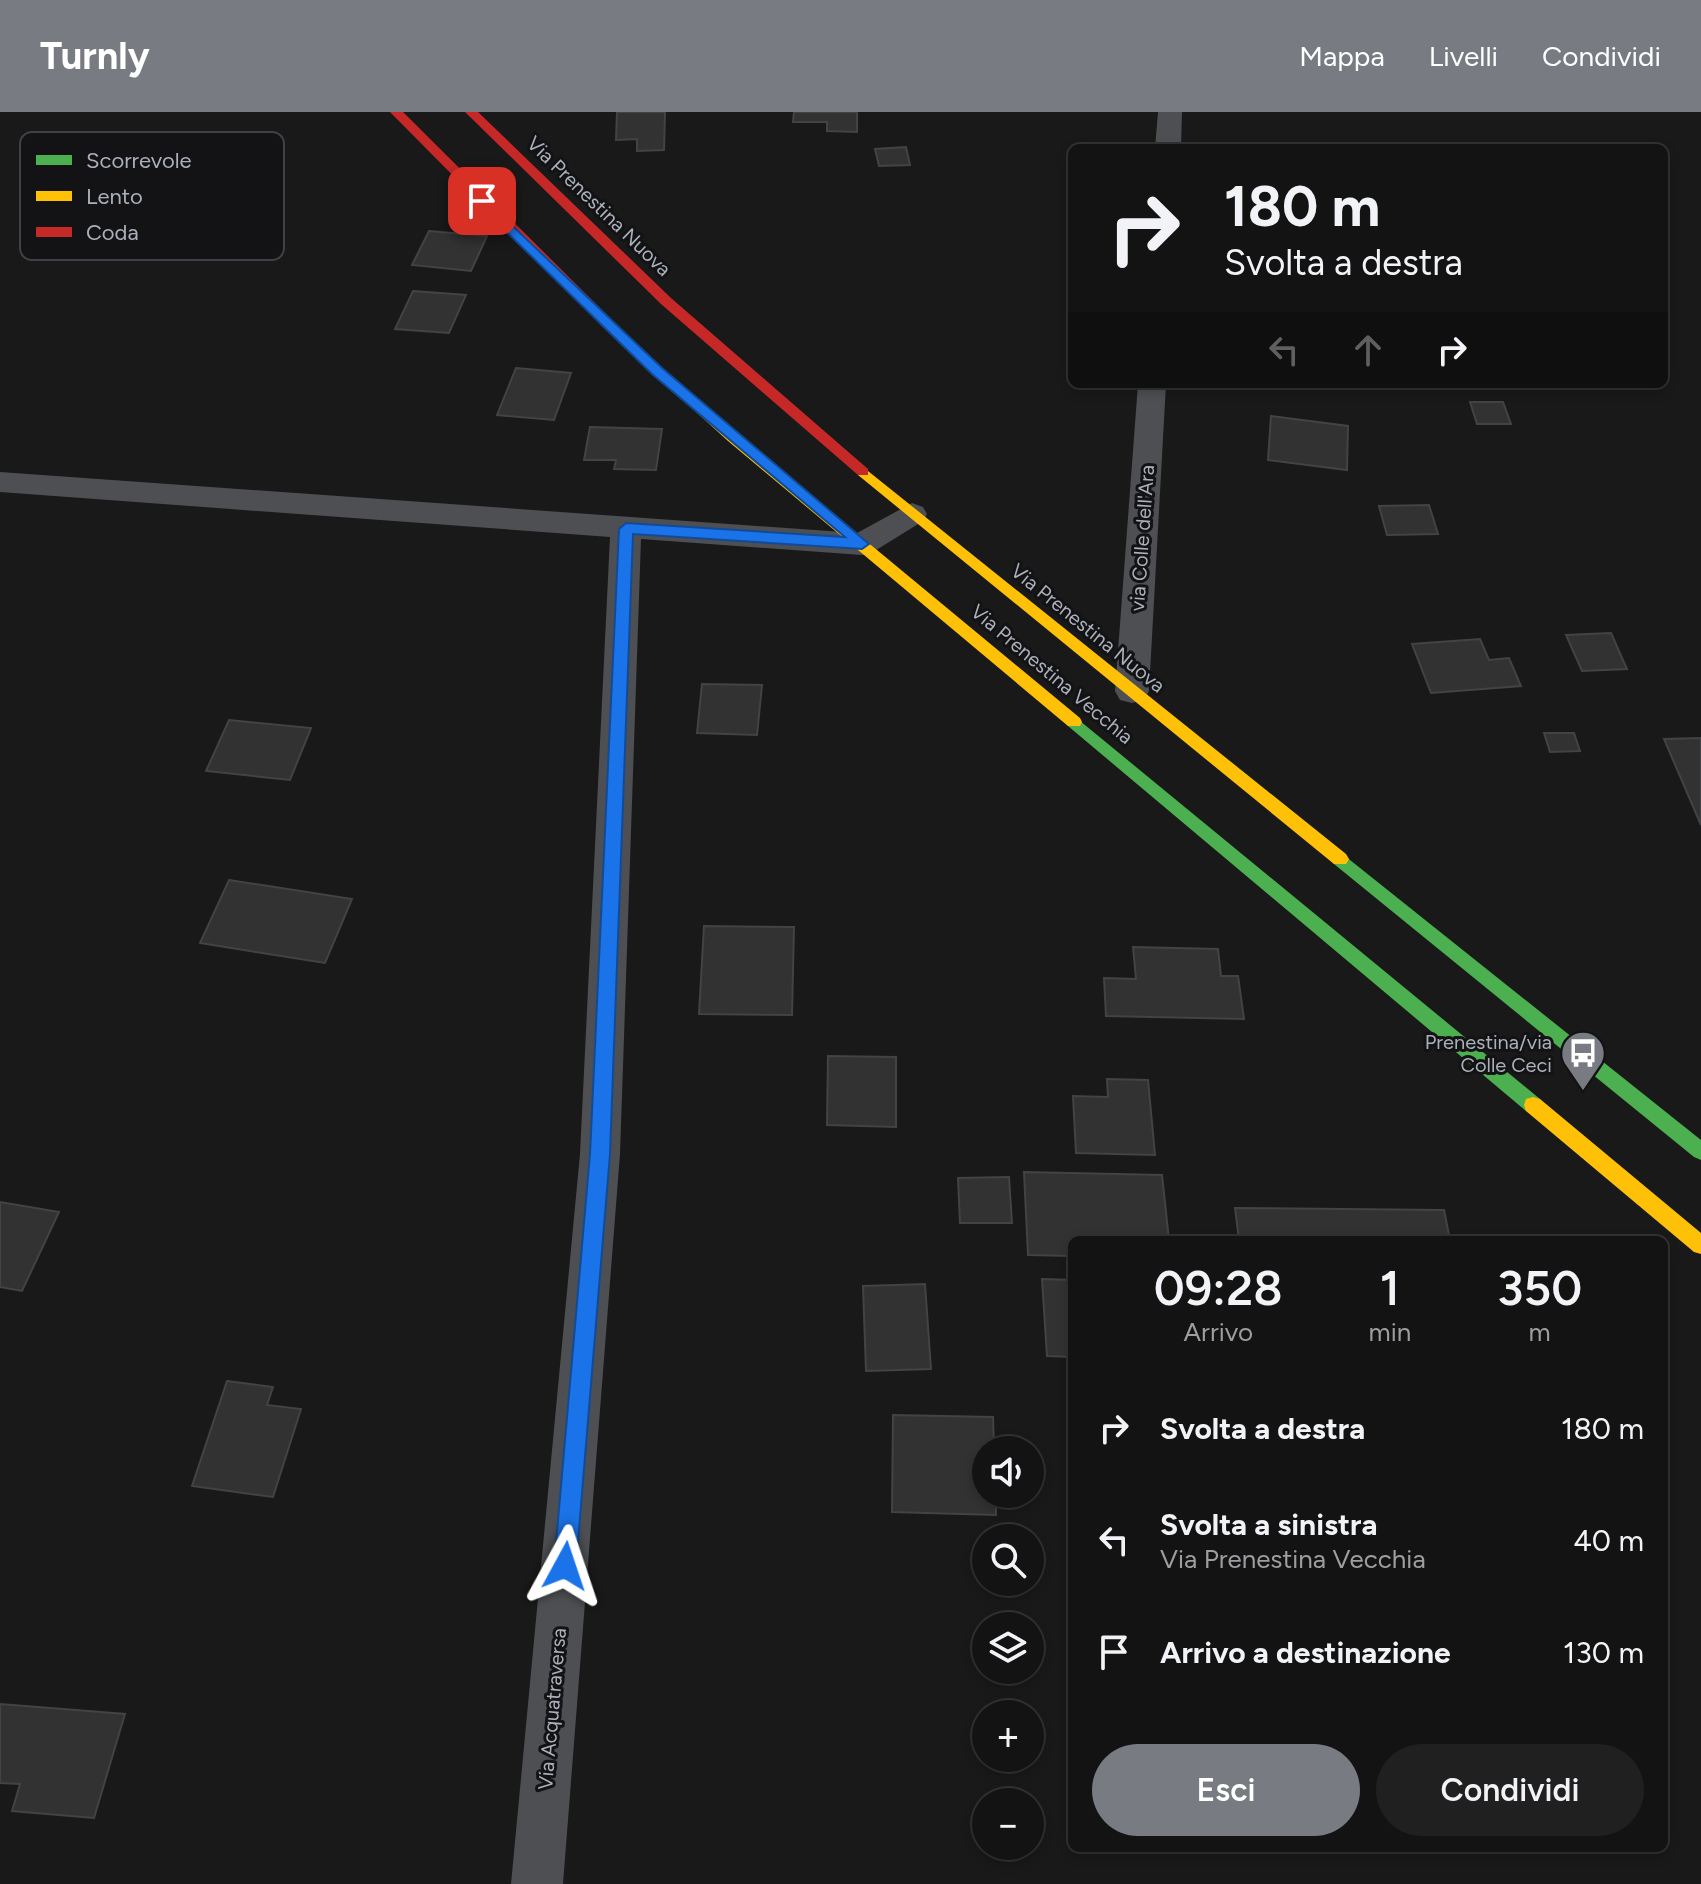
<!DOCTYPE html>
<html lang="it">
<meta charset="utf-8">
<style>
:root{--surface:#131313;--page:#202021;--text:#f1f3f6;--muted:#9d9ea0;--line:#323233;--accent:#787c82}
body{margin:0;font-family:Figtree,sans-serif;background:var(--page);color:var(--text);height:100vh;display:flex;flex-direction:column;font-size:30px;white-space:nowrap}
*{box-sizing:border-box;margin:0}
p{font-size:26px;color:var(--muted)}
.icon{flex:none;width:44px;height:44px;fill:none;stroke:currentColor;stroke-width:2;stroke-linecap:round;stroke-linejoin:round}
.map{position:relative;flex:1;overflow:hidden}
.panel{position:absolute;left:1068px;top:1124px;width:600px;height:616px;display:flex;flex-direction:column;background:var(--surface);border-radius:12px;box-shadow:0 4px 12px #0003,0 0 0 2px var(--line)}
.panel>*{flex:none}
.guide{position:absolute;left:1068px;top:32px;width:600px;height:244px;border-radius:12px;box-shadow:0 4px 12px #0003,0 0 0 2px var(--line);background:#131313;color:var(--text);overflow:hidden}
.fabs{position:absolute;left:972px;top:1324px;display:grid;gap:16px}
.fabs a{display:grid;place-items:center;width:72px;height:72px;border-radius:50%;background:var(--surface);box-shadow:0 4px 12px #0003,0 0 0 2px var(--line);font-size:40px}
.pin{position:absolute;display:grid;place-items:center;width:68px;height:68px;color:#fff;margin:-34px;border-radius:16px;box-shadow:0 4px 12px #0006}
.me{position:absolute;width:88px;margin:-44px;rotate:5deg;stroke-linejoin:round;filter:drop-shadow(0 0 6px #0008)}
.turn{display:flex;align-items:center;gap:28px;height:168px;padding:0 24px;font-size:36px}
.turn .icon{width:104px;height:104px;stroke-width:2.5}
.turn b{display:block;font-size:56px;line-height:68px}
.lanes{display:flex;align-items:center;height:76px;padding:0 24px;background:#0003;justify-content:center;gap:40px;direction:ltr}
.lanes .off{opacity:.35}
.eta{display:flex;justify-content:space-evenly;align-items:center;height:136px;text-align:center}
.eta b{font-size:48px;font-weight:600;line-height:56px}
.primary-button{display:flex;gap:16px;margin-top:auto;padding:16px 24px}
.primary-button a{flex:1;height:92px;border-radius:48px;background:var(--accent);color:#fff;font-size:32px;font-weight:600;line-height:92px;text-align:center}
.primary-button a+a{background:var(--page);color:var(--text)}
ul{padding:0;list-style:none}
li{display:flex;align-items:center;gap:24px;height:112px;padding:0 24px}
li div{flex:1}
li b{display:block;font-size:30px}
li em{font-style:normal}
header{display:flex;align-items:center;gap:48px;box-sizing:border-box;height:112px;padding:0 40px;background:var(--accent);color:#fff}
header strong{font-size:38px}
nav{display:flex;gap:44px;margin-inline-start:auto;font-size:28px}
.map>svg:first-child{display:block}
.building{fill:#323233;stroke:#414345;stroke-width:2}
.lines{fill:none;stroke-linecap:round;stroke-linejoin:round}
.street{fill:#4d4f52;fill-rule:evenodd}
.fast{fill:#4caf50;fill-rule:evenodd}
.slow{fill:#ffc107;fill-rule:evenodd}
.jam{fill:#c62828;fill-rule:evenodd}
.route{fill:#1a73e8;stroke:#114b97;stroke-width:2}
.labels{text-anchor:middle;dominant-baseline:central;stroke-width:6;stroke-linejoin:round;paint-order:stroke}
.street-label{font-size:20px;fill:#abb1ba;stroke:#131315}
.poi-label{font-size:20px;fill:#abb1ba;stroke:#131315;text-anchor:end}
.key{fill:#131315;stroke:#414247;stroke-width:2}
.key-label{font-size:22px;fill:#abb1ba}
</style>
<header>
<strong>Turnly</strong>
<nav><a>Mappa</a><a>Livelli</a><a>Condividi</a></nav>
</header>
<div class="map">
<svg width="1701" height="1772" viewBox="0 0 1701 1772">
<rect width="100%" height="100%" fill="#191919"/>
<path class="building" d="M 617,0 L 665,0 L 664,38 L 637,39 L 637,27 L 616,28 Z
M 794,0 L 857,0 L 857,20 L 827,19 L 827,10 L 793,10 Z
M 906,35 L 910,53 L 879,54 L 875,37 Z
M 429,119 L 487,124 L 471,159 L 412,153 Z
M 413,179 L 466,183 L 449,221 L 395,217 Z
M 516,256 L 571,261 L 554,308 L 497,303 Z
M 1470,290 L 1503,290 L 1511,312 L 1477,312 Z
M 1271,304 L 1348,314 L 1347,358 L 1268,348 Z
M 590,315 L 662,317 L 656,358 L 614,357 L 616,348 L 584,348 Z
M 1429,393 L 1438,422 L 1387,423 L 1379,394 Z
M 1611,521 L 1627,557 L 1582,559 L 1566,523 Z
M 1480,527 L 1489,548 L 1509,546 L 1521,574 L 1431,581 L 1412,532 Z
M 702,572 L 762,573 L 757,623 L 697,621 Z
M 229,608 L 311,616 L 290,668 L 206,659 Z
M 1544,621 L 1574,621 L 1580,639 L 1550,640 Z
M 1701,626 L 1701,713 L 1664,627 Z
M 229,768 L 352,787 L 325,851 L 200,831 Z
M 704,814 L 794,815 L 792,903 L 699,902 Z
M 1133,835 L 1218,837 L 1221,864 L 1238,864 L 1244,907 L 1106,904 L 1104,866 L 1136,867 Z
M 828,944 L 896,945 L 896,1015 L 827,1013 Z
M 1107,967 L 1148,968 L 1155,1043 L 1076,1041 L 1073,984 L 1108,985 Z
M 1024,1060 L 1162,1063 L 1169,1128 L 1072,1128 L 1072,1144 L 1028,1143 Z
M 1009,1065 L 1012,1111 L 960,1111 L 958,1066 Z
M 0,1090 L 59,1100 L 22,1179 L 0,1175 Z
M 1235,1096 L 1444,1098 L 1450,1128 L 1239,1128 Z
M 1042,1167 L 1072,1168 L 1072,1245 L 1047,1244 Z
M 925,1172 L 931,1257 L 866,1259 L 863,1174 Z
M 227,1269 L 273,1275 L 267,1293 L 301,1297 L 273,1385 L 192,1374 Z
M 893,1303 L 993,1305 L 994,1338 L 986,1338 L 986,1382 L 996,1382 L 996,1403 L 892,1400 Z
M 0,1592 L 125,1602 L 94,1706 L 12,1699 L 20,1672 L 0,1671 Z"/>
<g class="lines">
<path class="street" d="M 1158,0 L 1182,0 L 1181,36 L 1155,36 Z
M 1138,272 L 1166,272 L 1149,579 L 1144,588 L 1132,591 L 1120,588 L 1115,579 Z
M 0,360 L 857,421 L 912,391 L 923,395 L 927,402 L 923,409 L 873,440 L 862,443 L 641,427 L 620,1042 L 563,1772 L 511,1772 L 580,1042 L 610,425 L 0,380 Z"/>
<path class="fast" d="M 1074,604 L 1540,987 L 1542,993 L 1540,999 L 1533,1001 L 1526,999 L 1068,614 L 1066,610 Z
M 1340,740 L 1701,1028 L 1701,1048 L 1694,1045 L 1334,752 L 1331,747 Z"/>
<path class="slow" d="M 605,205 L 738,323 L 1080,606 L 1082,610 L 1080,614 L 1068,614 L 728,329 L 600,212 L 600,206 Z
M 863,355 L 1346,742 L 1349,747 L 1346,752 L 1334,752 L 858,363 L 858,357 Z
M 1533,985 L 1540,987 L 1701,1121 L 1701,1142 L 1694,1140 L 1526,999 L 1524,993 L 1526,987 Z"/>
<path class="jam" d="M 390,0 L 403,0 L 610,206 L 610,212 L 600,212 Z
M 465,0 L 478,0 L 671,186 L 868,357 L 868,363 L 858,363 L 661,192 Z"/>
</g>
<path class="route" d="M 482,85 L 662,256 L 869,432 L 862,437 L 633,422 L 610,1042 L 576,1454 L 573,1461 L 565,1465 L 557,1461 L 554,1454 L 590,1042 L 619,417 L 626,411 L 845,425 L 652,262 L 477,91 L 475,89 Z"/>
<defs>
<g id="bus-pin" transform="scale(2.3)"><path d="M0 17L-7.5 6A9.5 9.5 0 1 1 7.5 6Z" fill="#787c82" stroke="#131315"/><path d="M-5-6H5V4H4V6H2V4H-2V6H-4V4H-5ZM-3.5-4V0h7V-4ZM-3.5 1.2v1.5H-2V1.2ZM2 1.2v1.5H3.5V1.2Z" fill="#fff"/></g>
</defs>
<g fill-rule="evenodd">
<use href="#bus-pin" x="1583" y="941"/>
</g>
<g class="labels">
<g class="street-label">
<text transform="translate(599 94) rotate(44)">Via Prenestina Nuova</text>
<text transform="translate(1142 426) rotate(-86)">via Colle dell'Ara</text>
<text transform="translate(1088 516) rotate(39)">Via Prenestina Nuova</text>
<text transform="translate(1052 562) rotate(40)">Via Prenestina Vecchia</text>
<text transform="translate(552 1597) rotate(-85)">Via Acquatraversa</text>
</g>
<g class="poi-label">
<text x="1552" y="930">Prenestina/via<tspan x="1552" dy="23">Colle Ceci</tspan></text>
</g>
</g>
<rect x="20" y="20" width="264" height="128" rx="12" class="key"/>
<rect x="36" y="43" width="36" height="10" fill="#4caf50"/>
<rect x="36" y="79" width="36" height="10" fill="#ffc107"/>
<rect x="36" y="115" width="36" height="10" fill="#c62828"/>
<g class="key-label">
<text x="86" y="56">Scorrevole</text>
<text x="86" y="92">Lento</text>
<text x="86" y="128">Coda</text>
</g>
</svg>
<div class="fabs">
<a><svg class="icon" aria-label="sound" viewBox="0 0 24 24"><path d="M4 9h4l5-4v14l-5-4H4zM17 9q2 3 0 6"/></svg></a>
<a><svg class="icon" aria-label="search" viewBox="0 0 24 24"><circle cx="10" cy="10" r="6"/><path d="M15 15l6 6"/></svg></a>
<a><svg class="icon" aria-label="layers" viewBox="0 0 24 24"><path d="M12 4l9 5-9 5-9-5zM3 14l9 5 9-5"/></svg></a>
<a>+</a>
<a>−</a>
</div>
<div class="pin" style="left:482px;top:89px;background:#d93025"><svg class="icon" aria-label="arrive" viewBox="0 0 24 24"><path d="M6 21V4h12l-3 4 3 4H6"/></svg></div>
<svg class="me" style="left:565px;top:1454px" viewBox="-20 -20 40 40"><path d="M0-17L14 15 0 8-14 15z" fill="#1a73e8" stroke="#fff" stroke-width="4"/></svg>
<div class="guide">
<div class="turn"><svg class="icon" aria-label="right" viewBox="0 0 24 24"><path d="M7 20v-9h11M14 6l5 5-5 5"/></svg><div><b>180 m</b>Svolta a destra</div></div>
<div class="lanes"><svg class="icon off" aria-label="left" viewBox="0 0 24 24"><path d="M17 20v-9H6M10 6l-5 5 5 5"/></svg><svg class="icon off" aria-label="ahead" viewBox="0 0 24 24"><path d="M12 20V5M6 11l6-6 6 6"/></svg><svg class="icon" aria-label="right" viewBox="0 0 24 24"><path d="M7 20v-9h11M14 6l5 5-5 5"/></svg></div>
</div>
<section class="panel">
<div class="eta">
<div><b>09:28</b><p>Arrivo</p></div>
<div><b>1</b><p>min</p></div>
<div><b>350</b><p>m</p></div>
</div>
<ul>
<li><svg class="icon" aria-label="right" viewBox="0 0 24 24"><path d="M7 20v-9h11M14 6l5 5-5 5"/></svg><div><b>Svolta a destra</b></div><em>180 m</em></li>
<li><svg class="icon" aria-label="left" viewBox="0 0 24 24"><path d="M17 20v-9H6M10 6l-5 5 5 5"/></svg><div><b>Svolta a sinistra</b><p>Via Prenestina Vecchia</p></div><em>40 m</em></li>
<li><svg class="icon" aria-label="arrive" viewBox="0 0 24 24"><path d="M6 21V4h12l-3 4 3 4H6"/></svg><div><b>Arrivo a destinazione</b></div><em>130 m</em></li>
</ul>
<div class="primary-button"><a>Esci</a><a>Condividi</a></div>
</section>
</div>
